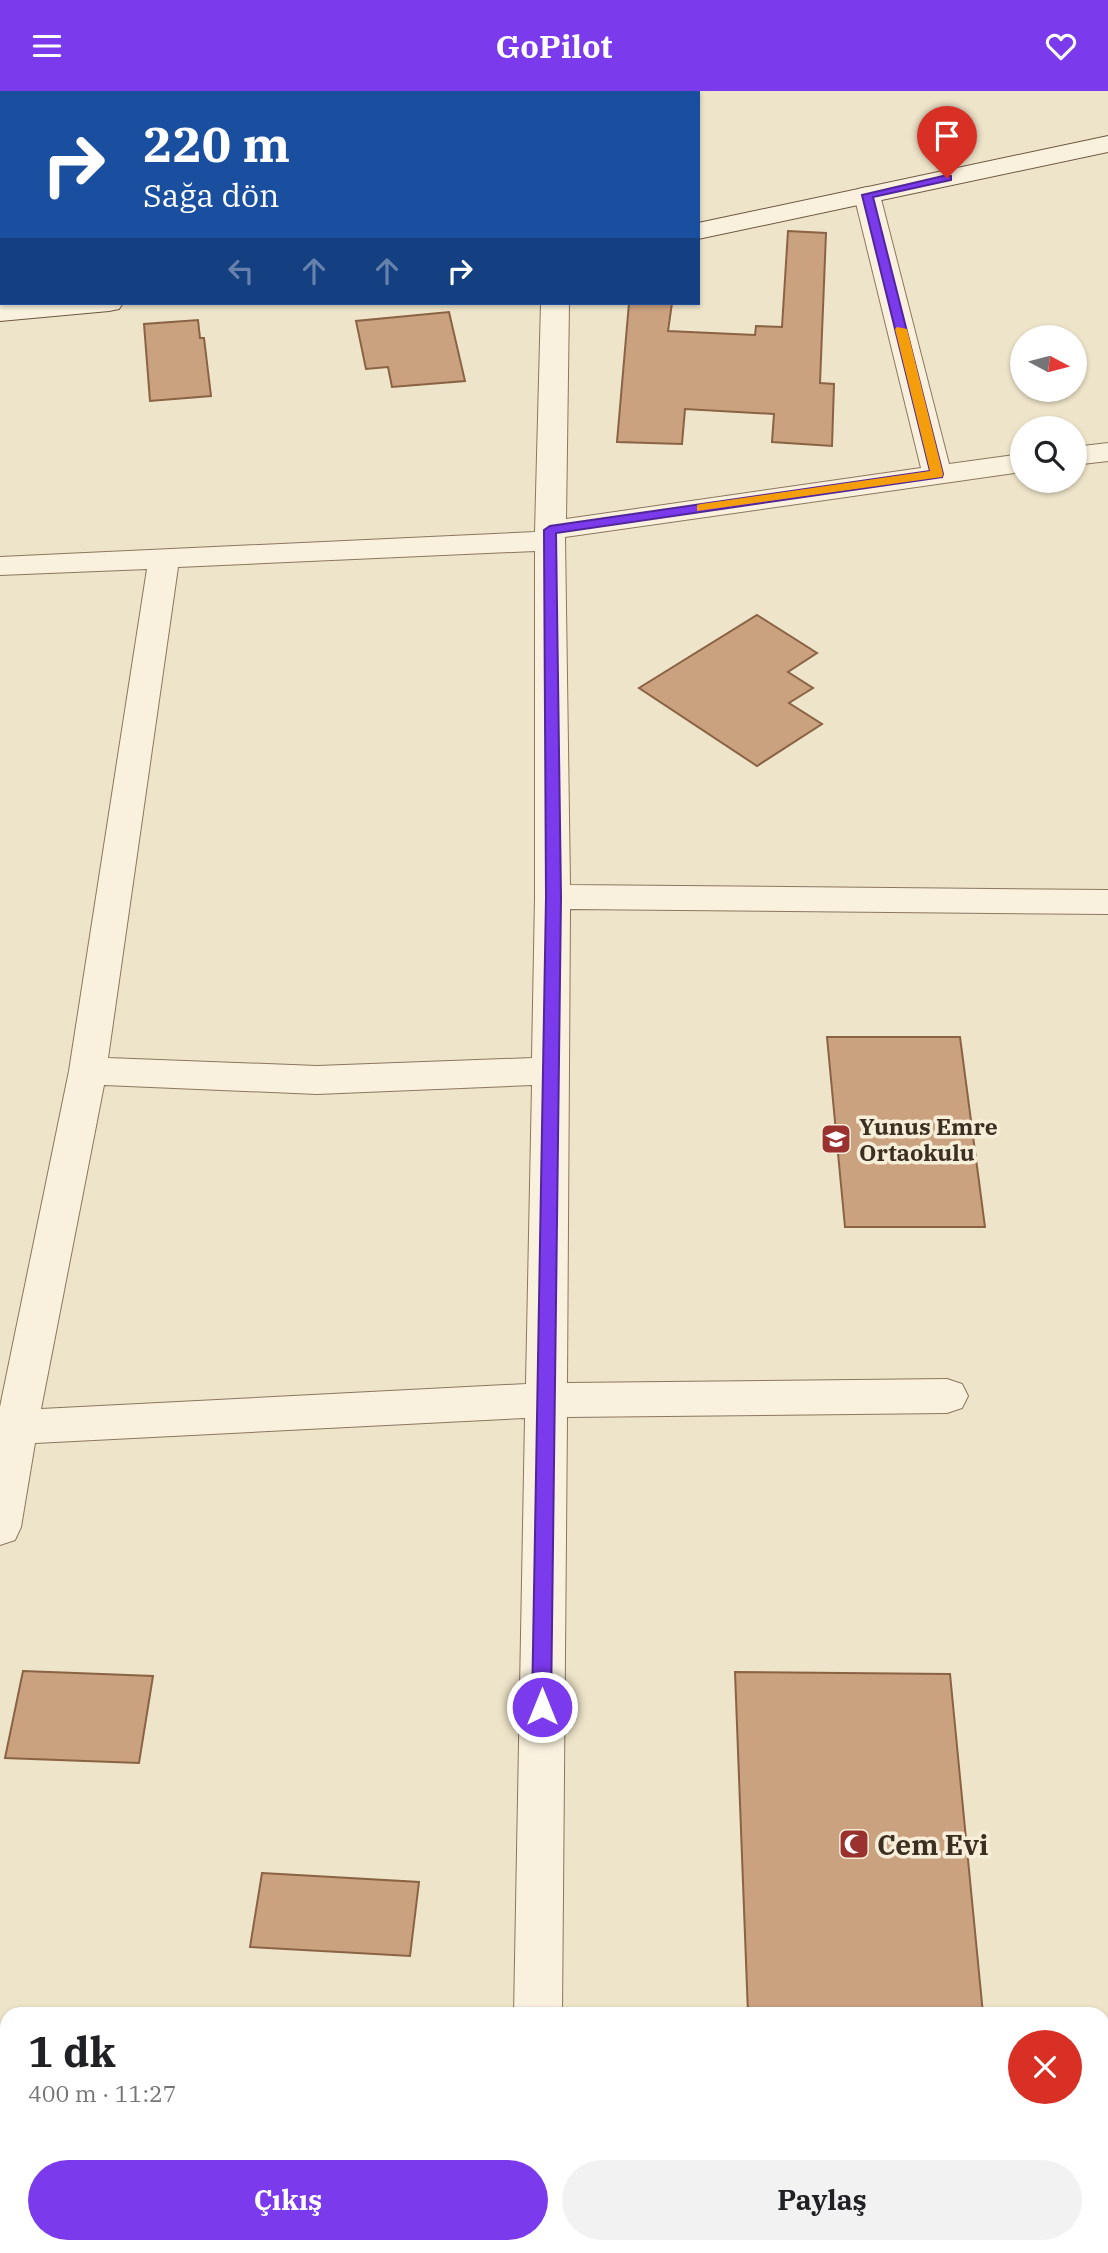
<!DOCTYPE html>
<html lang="tr">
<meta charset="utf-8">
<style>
:root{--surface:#fff;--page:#f2f2f2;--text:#202124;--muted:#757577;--accent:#7c3aed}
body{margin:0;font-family:"IBM Plex Serif",serif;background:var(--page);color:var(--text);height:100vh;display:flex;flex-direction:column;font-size:26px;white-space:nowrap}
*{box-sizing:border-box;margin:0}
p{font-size:23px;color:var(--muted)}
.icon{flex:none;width:38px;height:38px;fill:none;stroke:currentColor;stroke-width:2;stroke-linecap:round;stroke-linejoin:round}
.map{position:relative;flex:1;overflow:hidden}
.sheet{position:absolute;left:0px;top:1916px;width:1110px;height:247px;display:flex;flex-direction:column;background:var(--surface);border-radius:21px 21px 0 0;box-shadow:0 2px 5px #0004}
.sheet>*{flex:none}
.banner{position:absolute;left:0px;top:0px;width:700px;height:214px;box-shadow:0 2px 5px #0004;background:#1a4fa0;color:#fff;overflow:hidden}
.needle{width:46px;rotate:97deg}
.controls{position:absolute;left:1010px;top:234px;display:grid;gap:14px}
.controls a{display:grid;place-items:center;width:77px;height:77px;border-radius:50%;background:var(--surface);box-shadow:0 2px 5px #0004;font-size:35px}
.pin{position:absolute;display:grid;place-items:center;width:60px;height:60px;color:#fff;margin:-72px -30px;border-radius:50% 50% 50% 0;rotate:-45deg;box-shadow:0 0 7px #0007}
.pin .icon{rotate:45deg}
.me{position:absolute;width:77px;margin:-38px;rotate:0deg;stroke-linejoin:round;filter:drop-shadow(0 0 5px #0008)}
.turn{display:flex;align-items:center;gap:24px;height:147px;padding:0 28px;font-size:32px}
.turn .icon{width:91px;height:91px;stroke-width:2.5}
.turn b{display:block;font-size:49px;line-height:60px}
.lanes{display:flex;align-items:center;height:66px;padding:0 28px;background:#0003;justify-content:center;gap:35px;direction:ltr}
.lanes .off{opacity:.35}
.round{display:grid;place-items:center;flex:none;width:74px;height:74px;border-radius:37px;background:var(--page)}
.summary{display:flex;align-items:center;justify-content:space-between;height:119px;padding:0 28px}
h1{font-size:42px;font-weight:700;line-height:52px}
.primary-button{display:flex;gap:14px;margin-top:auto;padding:14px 28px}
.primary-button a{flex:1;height:80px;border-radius:42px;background:var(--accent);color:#fff;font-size:28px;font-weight:700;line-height:80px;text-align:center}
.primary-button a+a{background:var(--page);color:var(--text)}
header{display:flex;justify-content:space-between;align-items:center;height:91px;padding:0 28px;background:var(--accent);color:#fff;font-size:32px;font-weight:700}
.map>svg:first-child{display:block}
.building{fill:#cba280;stroke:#8a6244;stroke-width:2}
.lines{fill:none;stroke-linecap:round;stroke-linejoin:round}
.minor-casing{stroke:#8b775e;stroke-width:2}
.tertiary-casing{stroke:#8b775e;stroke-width:2}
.secondary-casing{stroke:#6d5841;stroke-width:2}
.minor{fill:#f9f1dd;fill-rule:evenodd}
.tertiary{fill:#f9f1dd;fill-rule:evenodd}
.secondary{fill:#f9f1dd;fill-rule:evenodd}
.route{fill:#7c3aed;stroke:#51269a;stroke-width:2}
.slow{fill:#f59e0b}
.labels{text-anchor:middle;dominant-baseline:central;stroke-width:7;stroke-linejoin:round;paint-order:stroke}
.poi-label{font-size:23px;font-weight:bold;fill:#3c2f21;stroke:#f6eed9;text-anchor:start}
.near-poi-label{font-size:28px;font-weight:bold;fill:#3c2f21;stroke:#f6eed9;text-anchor:start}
</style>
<header><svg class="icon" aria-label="menu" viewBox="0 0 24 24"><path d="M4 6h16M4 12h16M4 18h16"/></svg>GoPilot<svg class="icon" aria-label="heart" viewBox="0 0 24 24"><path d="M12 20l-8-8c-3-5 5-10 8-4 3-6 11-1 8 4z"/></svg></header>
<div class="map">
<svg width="1108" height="2162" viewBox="0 0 1108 2162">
<rect width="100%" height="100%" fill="#eee4c9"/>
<path class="building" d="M 788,140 L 826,142 L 820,292 L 834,293 L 832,355 L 772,351 L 774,323 L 685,318 L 682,353 L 617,351 L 629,212 L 672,212 L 668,240 L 755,244 L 756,235 L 782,236 Z
M 449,221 L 465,290 L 392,296 L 388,276 L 366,278 L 356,230 Z
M 198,229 L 200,247 L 204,247 L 211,305 L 150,310 L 144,233 Z
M 757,524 L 817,562 L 788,581 L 813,597 L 789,612 L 822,633 L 757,675 L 639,597 Z
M 827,946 L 960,946 L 985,1136 L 845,1136 Z
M 23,1580 L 153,1585 L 139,1672 L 5,1667 Z
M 735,1581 L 950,1583 L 983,1923 L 748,1923 Z
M 262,1782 L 419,1791 L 410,1865 L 250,1856 Z"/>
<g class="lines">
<g class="minor-casing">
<path id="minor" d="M 45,0 L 71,0 L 45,2 Z
M 245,0 L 342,0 L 343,2 L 247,2 Z
M 574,0 L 600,0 L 600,2 L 574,2 Z
M 2,95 L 2,113 L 0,114 L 0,96 Z
M 867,96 L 876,98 L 880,104 L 949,373 L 1022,363 L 1022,381 L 565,446 L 570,794 L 1108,799 L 1108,823 L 570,818 L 567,1292 L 947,1288 L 962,1293 L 968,1305 L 962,1317 L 947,1322 L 567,1326 L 562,1923 L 514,1923 L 525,1327 L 35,1352 L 21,1436 L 15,1449 L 0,1454 L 0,1316 L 69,980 L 147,478 L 0,484 L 0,466 L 535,441 L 541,212 L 569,212 L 566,428 L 921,377 L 854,104 L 858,98 ZM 535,460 L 535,806 L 532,967 L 317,975 L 108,967 L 178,476 ZM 104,994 L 317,1003 L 532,994 L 526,1293 L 41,1318 Z
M 1108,352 L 1108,370 L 1074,374 L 1074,356 Z
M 509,2156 L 561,2156 L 561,2162 L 509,2162 Z"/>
</g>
<g class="tertiary-casing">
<path id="tertiary" d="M 1108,2048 L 1108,2098 L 1102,2100 L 1102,2049 Z
M 853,2156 L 918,2156 L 915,2162 L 850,2162 Z"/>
</g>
<g class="secondary-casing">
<path id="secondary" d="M 1108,45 L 1108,61 L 698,148 L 698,132 Z
M 21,212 L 123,212 L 119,218 L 109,220 L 0,230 L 0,214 Z"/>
</g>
<use href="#minor" class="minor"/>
<use href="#tertiary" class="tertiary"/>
<use href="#secondary" class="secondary"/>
</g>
<path class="route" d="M 947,84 L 951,85 L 951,89 L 873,106 L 943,383 L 942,386 L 556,442 L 561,806 L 551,1616 L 548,1622 L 542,1624 L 535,1622 L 532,1616 L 546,806 L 544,439 L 550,435 L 930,380 L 862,104 Z"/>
<path class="slow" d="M 897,236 L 907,238 L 943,383 L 942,386 L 697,420 L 697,414 L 701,413 L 930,380 L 895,238 Z"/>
<defs>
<g id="school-square" transform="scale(1.575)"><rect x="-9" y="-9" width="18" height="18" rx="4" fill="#99312f" stroke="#f6eed9"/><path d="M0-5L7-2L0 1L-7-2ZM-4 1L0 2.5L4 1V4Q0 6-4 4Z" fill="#fff"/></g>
<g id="mosque-square" transform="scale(1.575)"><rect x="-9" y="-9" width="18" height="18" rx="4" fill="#99312f" stroke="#f6eed9"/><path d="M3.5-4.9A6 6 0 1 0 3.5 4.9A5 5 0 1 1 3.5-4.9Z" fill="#fff"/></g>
</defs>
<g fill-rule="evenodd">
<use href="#school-square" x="836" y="1048"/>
<use href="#mosque-square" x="854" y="1753"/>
</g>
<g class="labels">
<g class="poi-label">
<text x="859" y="1035">Yunus Emre<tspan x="859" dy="26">Ortaokulu</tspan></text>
</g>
<g class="near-poi-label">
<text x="877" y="1753">Cem Evi</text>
</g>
</g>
</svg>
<div class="controls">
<a><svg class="needle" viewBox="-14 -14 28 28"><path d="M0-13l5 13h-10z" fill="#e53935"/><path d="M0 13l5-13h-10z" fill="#757577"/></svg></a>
<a><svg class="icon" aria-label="search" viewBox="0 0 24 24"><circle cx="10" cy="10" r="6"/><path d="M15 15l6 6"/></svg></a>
</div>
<div class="pin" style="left:947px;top:87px;background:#d93025"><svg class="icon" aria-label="arrive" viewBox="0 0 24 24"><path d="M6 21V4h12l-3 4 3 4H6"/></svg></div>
<svg class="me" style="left:542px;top:1616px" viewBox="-20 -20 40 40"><circle r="17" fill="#7c3aed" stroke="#fff" stroke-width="3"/><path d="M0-11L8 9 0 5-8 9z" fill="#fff"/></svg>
<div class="banner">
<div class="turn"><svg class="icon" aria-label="right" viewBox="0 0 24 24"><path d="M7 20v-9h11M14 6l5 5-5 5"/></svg><div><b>220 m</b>Sağa dön</div></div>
<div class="lanes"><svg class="icon off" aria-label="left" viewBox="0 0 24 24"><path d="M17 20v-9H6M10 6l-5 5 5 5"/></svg><svg class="icon off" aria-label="ahead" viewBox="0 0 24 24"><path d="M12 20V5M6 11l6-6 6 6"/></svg><svg class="icon off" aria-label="ahead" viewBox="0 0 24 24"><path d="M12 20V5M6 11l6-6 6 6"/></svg><svg class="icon" aria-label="right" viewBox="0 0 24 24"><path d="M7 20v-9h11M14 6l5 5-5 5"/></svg></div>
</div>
<section class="sheet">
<div class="summary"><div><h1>1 dk</h1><p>400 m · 11:27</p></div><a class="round" style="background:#d93025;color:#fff"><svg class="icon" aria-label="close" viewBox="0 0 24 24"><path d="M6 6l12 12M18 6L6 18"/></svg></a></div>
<div class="primary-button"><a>Çıkış</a><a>Paylaş</a></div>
</section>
</div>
